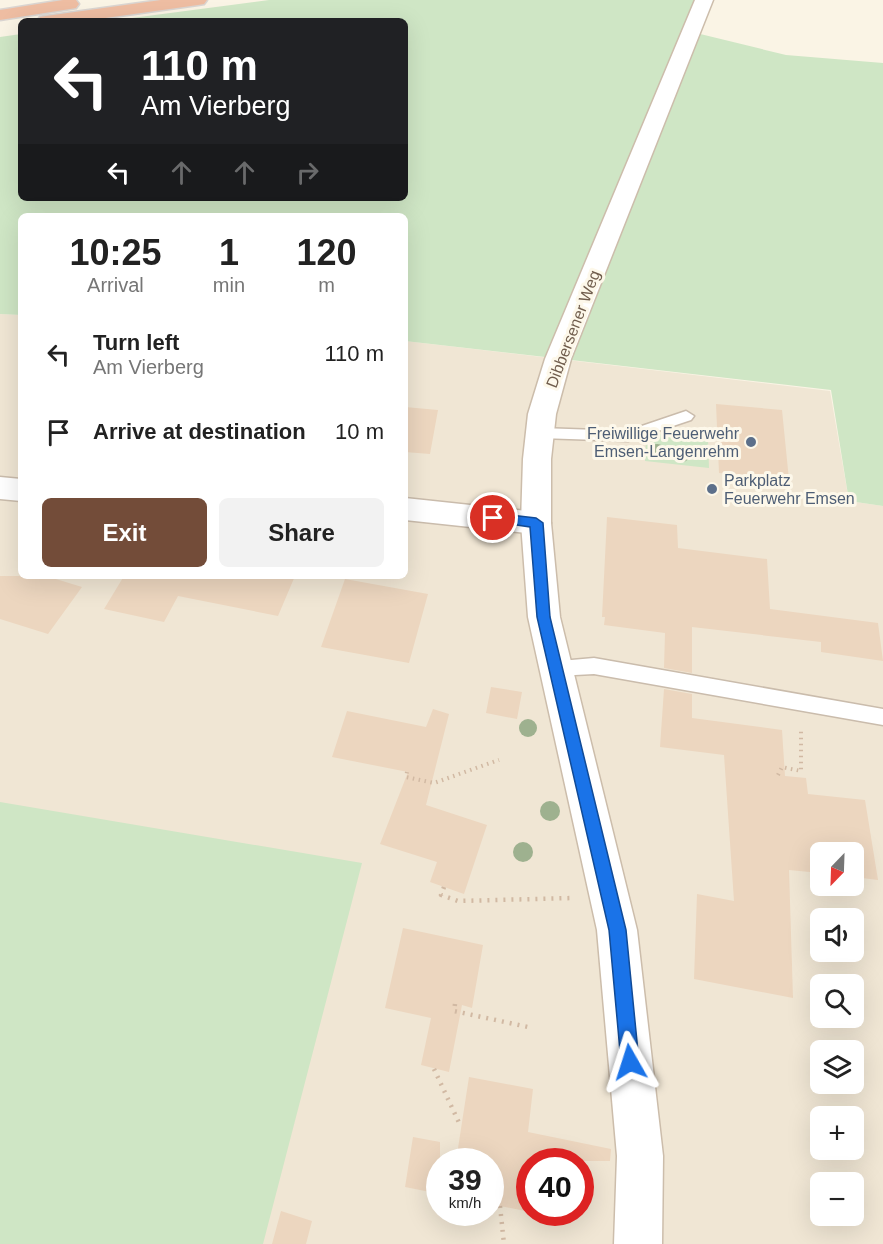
<!DOCTYPE html>
<meta charset="utf-8">
<style>
:root{--surface:#fff;--page:#f2f2f2;--text:#222;--muted:#767676;--accent:#734c39}
body{margin:0;font-family:Arial,sans-serif;background:var(--page);color:var(--text);height:100vh;display:flex;flex-direction:column;font-size:22px;white-space:nowrap}
*{box-sizing:border-box;margin:0}
p{font-size:20px;color:var(--muted)}
.icon{flex:none;width:33px;height:33px;fill:none;stroke:currentColor;stroke-width:2;stroke-linecap:round;stroke-linejoin:round}
.map{position:relative;flex:1;overflow:hidden}
.sheet{position:absolute;left:18px;top:213px;width:390px;height:366px;display:flex;flex-direction:column;background:var(--surface);border-radius:9px;box-shadow:0 6px 24px #0002}
.sheet>*{flex:none}
.banner{position:absolute;left:18px;top:18px;width:390px;height:183px;border-radius:9px;box-shadow:0 6px 24px #0002;background:#202124;color:#fff;overflow:hidden}
.needle{width:39px;rotate:203deg}
.controls{position:absolute;left:810px;top:842px;display:grid;gap:12px}
.controls a{display:grid;place-items:center;width:54px;height:54px;border-radius:9px;background:var(--surface);box-shadow:0 6px 24px #0002;font-size:30px}
.speed{position:absolute;left:426px;top:1148px;display:flex;gap:12px;font-size:30px;font-weight:700;text-align:center}
.speed>*{display:grid;place-content:center;width:78px;height:78px;border-radius:50%;background:var(--surface);box-shadow:0 6px 24px #0002;line-height:1}
.speed small{font-size:15px;font-weight:400}
.speed .limit{border:9px solid #d22;background:#fff;color:#111}
.pin{position:absolute;display:grid;place-items:center;width:51px;height:51px;color:#fff;margin:-26px;border:3px solid #fff;border-radius:50%;box-shadow:0 2px 6px #0007}
.me{position:absolute;width:66px;margin:-33px;rotate:354deg;stroke-linejoin:round;filter:drop-shadow(0 0 4px #0008)}
.turn{display:flex;align-items:center;gap:21px;height:126px;padding:0 24px;font-size:27px}
.turn .icon{width:78px;height:78px;stroke-width:2.5}
.turn b{display:block;font-size:42px;line-height:51px}
.lanes{display:flex;align-items:center;height:57px;padding:0 24px;background:#0003;justify-content:center;gap:30px;direction:ltr}
.lanes .off{opacity:.35}
.eta{display:flex;justify-content:space-evenly;align-items:center;height:102px;text-align:center}
.eta b{font-size:36px;font-weight:800;line-height:42px}
.cta{display:flex;gap:12px;margin-top:auto;padding:12px 24px}
.cta a{flex:1;height:69px;border-radius:9px;background:var(--accent);color:#fff;font-size:24px;font-weight:800;line-height:69px;text-align:center}
.cta a+a{background:var(--page);color:var(--text)}
ul{padding:0;list-style:none}
li{display:flex;align-items:center;gap:18px;height:78px;padding:0 24px}
li div{flex:1}
li b{display:block;font-size:22px}
li em{font-style:normal}
.map>svg:first-child{display:block}
.residential{fill:#f0e6d4;fill-rule:evenodd}
.green{fill:#cfe6c5}
.building{fill:#ecd6bf}
.lines{fill:none;stroke-linecap:round;stroke-linejoin:round}
.lane-casing{stroke:#cabcac;stroke-width:3}
.street-casing{stroke:#cabcac;stroke-width:3}
.secondary-casing{stroke:#ccbdab;stroke-width:3}
.highway-casing{stroke:#dad5d1;stroke-width:3}
.path-far1{stroke:#d1b9a3;stroke-width:4;stroke-dasharray:1.5 4.5;stroke-linecap:butt}
.path{stroke:#d1b9a3;stroke-width:4.5;stroke-dasharray:2 6;stroke-linecap:butt}
.lane{fill:#fff;fill-rule:evenodd}
.street{fill:#fff;fill-rule:evenodd}
.secondary{fill:#fff;fill-rule:evenodd}
.highway{fill:#eebda2;fill-rule:evenodd}
.tree{fill:#9eb18f}
.route{fill:#1a73e8;stroke:#114b97;stroke-width:1.5}
.service-dot{fill:#5c6f8a;stroke:#fdf8ea;stroke-width:2}
.labels{text-anchor:middle;dominant-baseline:central;stroke-width:6;stroke-linejoin:round;paint-order:stroke}
.street-label{font-size:16px;fill:#705d4d;stroke:#fdf8ea}
.service-label{font-size:16px;fill:#4e5e75;stroke:#fdf8ea;text-anchor:end}
</style>
<div class="map">
<svg width="883" height="1244" viewBox="0 0 883 1244">
<rect width="100%" height="100%" fill="#faf4e5"/>
<path class="residential" d="M 0,314 L 21,315 L 21,576 L 405,576 L 405,341 L 830,391 L 849,501 L 883,506 L 883,1244 L 0,1244 ZM 820,852 L 854,852 L 854,885 L 820,885 ZM 820,918 L 854,918 L 854,951 L 820,951 ZM 820,984 L 854,984 L 854,1017 L 820,1017 ZM 820,1050 L 854,1050 L 854,1083 L 820,1083 ZM 820,1116 L 854,1116 L 854,1149 L 820,1149 ZM 440,1161 L 490,1161 L 490,1212 L 440,1212 ZM 530,1161 L 580,1161 L 580,1212 L 530,1212 ZM 820,1182 L 854,1182 L 854,1215 L 820,1215 Z"/>
<path class="green" d="M 269,0 L 704,0 L 692,32 L 786,55 L 883,63 L 883,506 L 849,501 L 831,390 L 405,341 L 405,216 L 21,216 L 21,315 L 0,314 L 0,37 L 21,34 L 21,198 L 405,198 L 405,21 L 109,21 Z
M 658,434 L 708,439 L 709,468 L 645,461 L 646,439 Z
M 0,802 L 362,863 L 263,1244 L 0,1244 Z"/>
<path class="building" d="M 716,404 L 782,410 L 789,480 L 719,473 Z
M 405,407 L 438,410 L 430,454 L 405,452 Z
M 607,517 L 677,525 L 678,548 L 767,559 L 770,609 L 878,623 L 883,661 L 821,652 L 821,642 L 692,627 L 692,673 L 664,668 L 665,633 L 604,625 L 605,617 L 602,617 Z
M 0,576 L 46,576 L 82,587 L 48,634 L 0,619 Z
M 124,576 L 295,576 L 278,616 L 178,596 L 164,622 L 104,609 Z
M 345,579 L 428,594 L 409,663 L 321,647 Z
M 491,687 L 522,692 L 517,719 L 486,713 Z
M 664,689 L 692,694 L 692,718 L 782,730 L 785,776 L 806,778 L 808,794 L 865,800 L 878,880 L 854,877 L 854,852 L 820,852 L 820,873 L 789,870 L 793,998 L 694,979 L 697,894 L 734,901 L 724,755 L 660,747 Z
M 433,709 L 449,714 L 426,805 L 487,825 L 464,894 L 430,882 L 437,862 L 380,844 L 408,772 L 332,757 L 347,711 L 426,727 Z
M 403,928 L 483,945 L 472,1008 L 462,1005 L 449,1072 L 421,1065 L 431,1018 L 385,1008 Z
M 469,1077 L 533,1089 L 528,1132 L 611,1149 L 610,1161 L 530,1161 L 530,1212 L 490,1204 L 490,1161 L 456,1161 Z
M 413,1137 L 440,1142 L 440,1194 L 405,1187 Z
M 281,1211 L 312,1221 L 306,1244 L 272,1244 Z"/>
<g class="lines">
<g class="lane-casing">
<path id="lane" d="M 686,411 L 694,416 L 691,420 L 628,441 L 540,438 L 535,437 L 532,433 L 535,429 L 540,428 L 627,431 Z
M 594,658 L 883,709 L 883,725 L 594,674 L 556,676 L 549,674 L 547,668 L 549,662 Z"/>
</g>
<g class="street-casing">
<path id="street" d="M 0,477 L 21,479 L 21,501 L 0,499 Z
M 405,498 L 536,512 L 547,515 L 551,523 L 547,531 L 536,534 L 405,520 Z"/>
</g>
<g class="secondary-casing">
<path id="secondary" d="M 695,0 L 713,0 L 571,359 L 556,414 L 551,459 L 551,523 L 560,617 L 637,930 L 663,1156 L 662,1244 L 614,1244 L 617,1156 L 597,930 L 528,617 L 521,523 L 523,459 L 528,414 L 545,359 Z"/>
</g>
<g class="highway-casing">
<path id="highway" d="M 63,0 L 76,0 L 79,4 L 76,8 L 70,9 L 0,20 L 0,10 Z
M 161,0 L 207,0 L 204,4 L 198,5 L 84,21 L 37,21 L 40,17 L 46,16 Z"/>
</g>
<path class="path-far1" d="M 407,772 L 406,777 L 434,783 L 499,760
M 778,775 L 782,767 L 801,771 L 801,728"/>
<path class="path" d="M 444,887 L 441,895 L 458,901 L 573,898
M 455,1004 L 454,1011 L 528,1027
M 434,1069 L 461,1127
M 500,1206 L 504,1244"/>
<use href="#lane" class="lane"/>
<use href="#street" class="street"/>
<use href="#secondary" class="secondary"/>
<use href="#highway" class="highway"/>
</g>
<g class="tree">
<circle cx="657" cy="452" r="8"/>
<circle cx="682" cy="454" r="8"/>
<circle cx="528" cy="728" r="9"/>
<circle cx="550" cy="811" r="10"/>
<circle cx="523" cy="852" r="10"/>
</g>
<path class="route" d="M 493,513 L 536,518 L 543,523 L 550,617 L 626,930 L 639,1062 L 637,1069 L 630,1071 L 624,1069 L 621,1062 L 609,930 L 537,617 L 530,527 L 488,521 L 486,518 L 488,515 Z"/>
<g class="service-dot">
<circle cx="751" cy="442" r="6"/>
<circle cx="712" cy="489" r="6"/>
</g>
<g class="labels">
<g class="street-label">
<text transform="translate(573 329) rotate(-69)">Dibbersener Weg</text>
</g>
<g class="service-label">
<text x="739" y="433">Freiwillige Feuerwehr<tspan x="739" dy="18">Emsen-Langenrehm</tspan></text>
<text x="724" y="480" text-anchor="start">Parkplatz<tspan x="724" dy="18">Feuerwehr Emsen</tspan></text>
</g>
</g>
</svg>
<div class="controls">
<a><svg class="needle" viewBox="-14 -14 28 28"><path d="M0-13l5 13h-10z" fill="#e53935"/><path d="M0 13l5-13h-10z" fill="#767676"/></svg></a>
<a><svg class="icon" aria-label="sound" viewBox="0 0 24 24"><path d="M4 9h4l5-4v14l-5-4H4zM17 9q2 3 0 6"/></svg></a>
<a><svg class="icon" aria-label="search" viewBox="0 0 24 24"><circle cx="10" cy="10" r="6"/><path d="M15 15l6 6"/></svg></a>
<a><svg class="icon" aria-label="layers" viewBox="0 0 24 24"><path d="M12 4l9 5-9 5-9-5zM3 14l9 5 9-5"/></svg></a>
<a>+</a>
<a>−</a>
</div>
<div class="speed"><div>39<small>km/h</small></div><div class="limit">40</div></div>
<div class="pin" style="left:493px;top:518px;background:#d93025"><svg class="icon" aria-label="arrive" viewBox="0 0 24 24"><path d="M6 21V4h12l-3 4 3 4H6"/></svg></div>
<svg class="me" style="left:630px;top:1062px" viewBox="-20 -20 40 40"><path d="M0-17L14 15 0 8-14 15z" fill="#1a73e8" stroke="#fff" stroke-width="4"/></svg>
<div class="banner">
<div class="turn"><svg class="icon" aria-label="left" viewBox="0 0 24 24"><path d="M17 20v-9H6M10 6l-5 5 5 5"/></svg><div><b>110 m</b>Am Vierberg</div></div>
<div class="lanes"><svg class="icon" aria-label="left" viewBox="0 0 24 24"><path d="M17 20v-9H6M10 6l-5 5 5 5"/></svg><svg class="icon off" aria-label="ahead" viewBox="0 0 24 24"><path d="M12 20V5M6 11l6-6 6 6"/></svg><svg class="icon off" aria-label="ahead" viewBox="0 0 24 24"><path d="M12 20V5M6 11l6-6 6 6"/></svg><svg class="icon off" aria-label="right" viewBox="0 0 24 24"><path d="M7 20v-9h11M14 6l5 5-5 5"/></svg></div>
</div>
<section class="sheet">
<div class="eta">
<div><b>10:25</b><p>Arrival</p></div>
<div><b>1</b><p>min</p></div>
<div><b>120</b><p>m</p></div>
</div>
<ul>
<li><svg class="icon" aria-label="left" viewBox="0 0 24 24"><path d="M17 20v-9H6M10 6l-5 5 5 5"/></svg><div><b>Turn left</b><p>Am Vierberg</p></div><em>110 m</em></li>
<li><svg class="icon" aria-label="arrive" viewBox="0 0 24 24"><path d="M6 21V4h12l-3 4 3 4H6"/></svg><div><b>Arrive at destination</b></div><em>10 m</em></li>
</ul>
<div class="cta"><a>Exit</a><a>Share</a></div>
</section>
</div>
